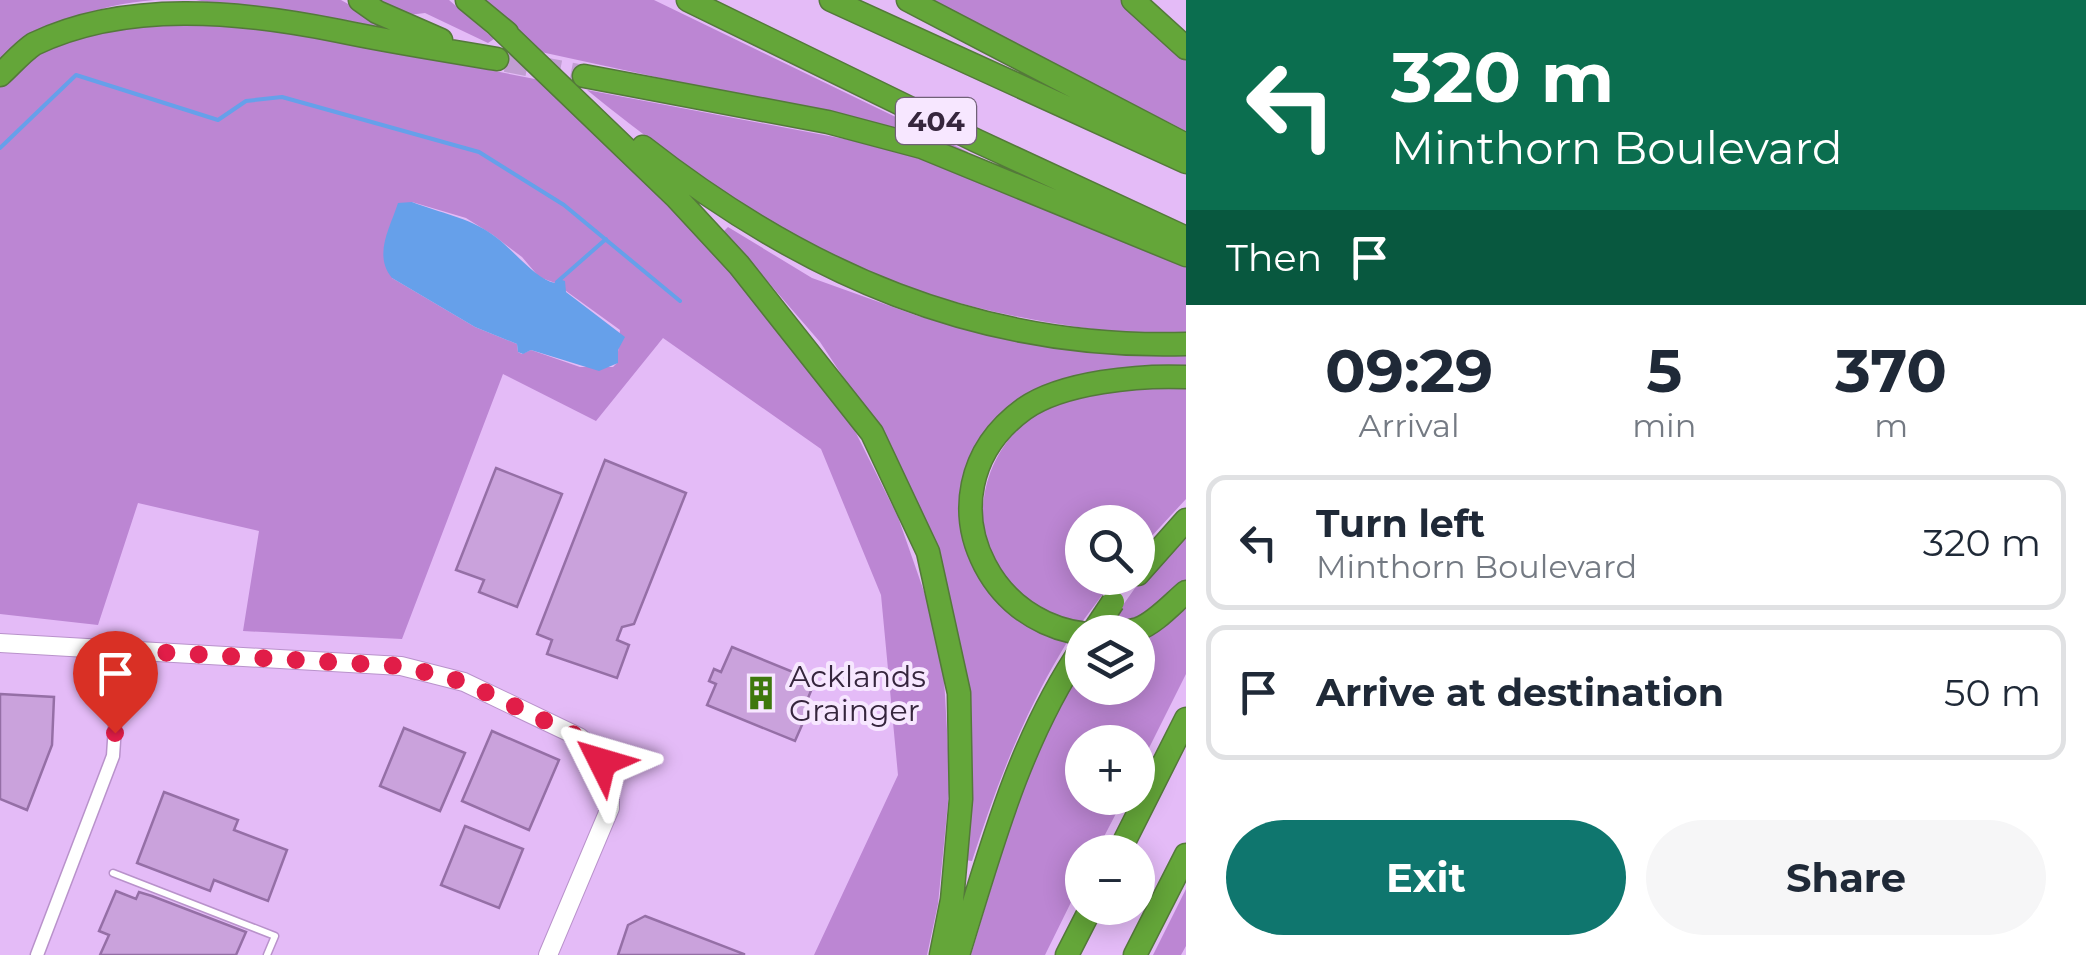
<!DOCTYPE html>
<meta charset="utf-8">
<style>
:root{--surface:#fff;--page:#f6f6f7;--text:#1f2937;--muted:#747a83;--line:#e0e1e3;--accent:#0f766e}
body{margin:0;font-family:Montserrat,sans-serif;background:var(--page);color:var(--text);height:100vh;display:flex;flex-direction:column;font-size:38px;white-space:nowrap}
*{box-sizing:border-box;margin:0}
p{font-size:32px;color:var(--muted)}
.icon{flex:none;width:55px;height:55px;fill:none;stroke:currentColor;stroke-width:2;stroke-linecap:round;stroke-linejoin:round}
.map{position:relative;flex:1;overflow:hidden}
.side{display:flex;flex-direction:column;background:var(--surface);width:900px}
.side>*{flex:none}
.banner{background:#0b6e4f;color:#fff;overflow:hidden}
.buttons{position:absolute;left:1065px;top:505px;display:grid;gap:20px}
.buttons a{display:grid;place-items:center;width:90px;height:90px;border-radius:50%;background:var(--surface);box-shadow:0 5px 25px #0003;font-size:50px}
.pin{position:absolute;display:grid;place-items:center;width:85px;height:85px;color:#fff;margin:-102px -42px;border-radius:50% 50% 50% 0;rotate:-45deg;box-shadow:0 0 10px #0007}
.pin .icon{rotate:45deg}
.me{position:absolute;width:110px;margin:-55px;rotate:310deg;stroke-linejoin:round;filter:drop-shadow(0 0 8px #0008)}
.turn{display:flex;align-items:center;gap:35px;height:210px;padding:0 40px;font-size:45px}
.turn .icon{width:130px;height:130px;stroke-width:2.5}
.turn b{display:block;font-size:70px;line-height:85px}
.then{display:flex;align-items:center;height:95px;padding:0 40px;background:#0003;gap:20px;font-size:38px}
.eta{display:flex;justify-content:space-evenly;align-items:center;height:170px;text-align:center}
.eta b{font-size:60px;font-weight:700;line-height:70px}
.button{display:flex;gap:20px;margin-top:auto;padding:20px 40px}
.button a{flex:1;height:115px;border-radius:60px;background:var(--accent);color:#fff;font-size:40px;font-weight:700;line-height:115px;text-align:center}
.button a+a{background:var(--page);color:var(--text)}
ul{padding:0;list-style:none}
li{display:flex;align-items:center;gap:30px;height:135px;margin:0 20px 15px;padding:0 20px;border:5px solid var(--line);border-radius:20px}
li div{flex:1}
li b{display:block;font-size:38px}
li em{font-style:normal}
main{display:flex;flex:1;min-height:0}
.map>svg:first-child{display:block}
.green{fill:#bc86d3;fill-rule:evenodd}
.water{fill:#66a0ea}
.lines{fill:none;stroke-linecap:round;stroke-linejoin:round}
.stream{stroke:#66a0ea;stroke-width:4}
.building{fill:#caa2dc;stroke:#956fa6;stroke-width:2.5}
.highway-tunnel{stroke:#c19dd2;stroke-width:22;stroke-dasharray:22 11;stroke-linecap:butt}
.lane-casing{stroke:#b992cb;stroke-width:9}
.street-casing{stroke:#b992cb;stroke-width:15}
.secondary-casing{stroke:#b992cb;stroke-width:20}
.highway-casing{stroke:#54793a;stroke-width:25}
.lane{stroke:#fff;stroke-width:6}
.street{stroke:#fff;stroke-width:12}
.secondary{stroke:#fff;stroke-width:18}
.highway{stroke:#64a639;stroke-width:22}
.highway-bridge-casing{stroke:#54793a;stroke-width:25;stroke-linecap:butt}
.highway-bridge{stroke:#64a639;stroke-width:22}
.route{stroke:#e11d48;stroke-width:18;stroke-dasharray:0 32.4}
.labels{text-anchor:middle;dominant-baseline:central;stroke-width:8;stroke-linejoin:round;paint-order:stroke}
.shield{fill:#f7e7ff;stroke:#706077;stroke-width:2.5}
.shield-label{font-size:28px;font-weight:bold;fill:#36263d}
.poi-label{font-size:30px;fill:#36263d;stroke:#f7e7ff;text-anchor:start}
</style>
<main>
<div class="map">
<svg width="1186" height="955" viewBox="0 0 1186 955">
<rect width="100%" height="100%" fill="#e4bbf7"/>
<path class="green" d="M 0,0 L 155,0 C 87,5 54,26 0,64 Z
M 196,0 L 341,0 L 379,21 L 376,32 Z
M 371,0 L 449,0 L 494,39 L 488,43 L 425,13 L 400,16 Z
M 480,0 L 654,0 L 968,152 L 965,159 L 830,115 L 541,52 Z
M 934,0 L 1123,0 L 1186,57 L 1186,131 L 973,23 Z
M 145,16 L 307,34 L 545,81 L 641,173 L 795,342 L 854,429 L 898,517 L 928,603 L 944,678 L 950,783 L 938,904 L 927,955 L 814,955 L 898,775 L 881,595 L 821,449 L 663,338 L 596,421 L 503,374 L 402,639 L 243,631 L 259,531 L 138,503 L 98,625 L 0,614 L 0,86 L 25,63 L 60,41 ZM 412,202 L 466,218 L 493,235 L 522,257 L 539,277 L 555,283 L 620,330 L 617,363 L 613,367 L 580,367 L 531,350 L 522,354 L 518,352 L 517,344 L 475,327 L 392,278 Z
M 587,90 L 887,147 L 958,171 L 1186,264 L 1186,367 L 1060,382 L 980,446 C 978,469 969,546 974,564 C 986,605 1032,629 1069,639 C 1026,708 997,783 972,861 L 965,860 L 935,562 L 859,401 L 820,342 L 724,231 L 728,227 L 812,278 L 918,316 L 986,335 L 1071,350 L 1131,355 L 1137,334 C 1032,324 930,302 834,258 C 815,249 798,237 780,227 C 711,187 649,140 587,90 Z
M 1186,387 L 1186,499 L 1138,551 L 1138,522 L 1082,522 L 1082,578 L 1115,578 L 1079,626 C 1064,620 1043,614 1030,605 C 954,551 975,438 1056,403 C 1094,386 1145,388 1186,387 Z
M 1186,532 L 1186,580 L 1145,614 L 1109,625 L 1135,588 Z
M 1186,605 L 1186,674 L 1138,770 L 1138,742 L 1082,742 L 1082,798 L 1124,798 L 1096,852 L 1082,852 L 1082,880 L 1045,955 L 971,955 C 1001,856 1028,754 1082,664 L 1082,688 L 1138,688 L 1138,634 Z
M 1186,889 L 1186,946 L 1181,955 L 1153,955 Z"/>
<path class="water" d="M 412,202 C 440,213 468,217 493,235 C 511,247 536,280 555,283 L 559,279 L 565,281 L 566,292 L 625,337 L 618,350 L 618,363 L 599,371 L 531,350 L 523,354 L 518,352 L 517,344 L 475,327 L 392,278 C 373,255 390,228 398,203 Z"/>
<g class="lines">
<path class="stream" d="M 0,148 L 76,75 L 218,120 L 246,101 L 282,97 L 479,152 L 564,205 L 680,301
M 557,282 L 606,239"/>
</g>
<path class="building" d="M 605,460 L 686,493 L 634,624 L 622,627 L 617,640 L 629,645 L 617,678 L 547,654 L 552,640 L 537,634 Z
M 496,468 L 562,494 L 517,607 L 479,592 L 484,580 L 456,570 Z
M 732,647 L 815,681 L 806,703 L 818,708 L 813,721 L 805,718 L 795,741 L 707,705 L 716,684 L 709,681 L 714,669 L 721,672 Z
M 0,694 L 54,697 L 52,745 L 27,810 L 0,799 Z
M 404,728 L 465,753 L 440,811 L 380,786 Z
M 492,731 L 559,760 L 529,830 L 462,801 Z
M 164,792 L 238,820 L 234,830 L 287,850 L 268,901 L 214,880 L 210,891 L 137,863 Z
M 465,826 L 523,849 L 499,908 L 441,885 Z
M 116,891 L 136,899 L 139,892 L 152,896 L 246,932 L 236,955 L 100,955 L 109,935 L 99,931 Z
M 645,916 L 744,954 L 744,955 L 618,955 L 628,925 Z"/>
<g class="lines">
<path class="highway-tunnel" d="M 506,61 L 584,76"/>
<g class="lane-casing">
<path id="lane" d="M 113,873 L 275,936 L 267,955"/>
</g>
<g class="street-casing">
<path id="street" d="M 37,955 L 113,756 L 120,650"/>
</g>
<g class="secondary-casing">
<path id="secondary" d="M 0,643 L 401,666 L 464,682 L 579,737 L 597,753 L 610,776 L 610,808 L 548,955"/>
</g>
<g class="highway-casing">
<path id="highway" d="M 360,0 L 377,12 L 441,40
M 467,0 L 507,33
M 688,0 L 977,141 L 1186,238
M 831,0 L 1186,162
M 908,0 L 1186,145
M 1133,0 L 1186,48
M 497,25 L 676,197 L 739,265 L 872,433 L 928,552 L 959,693 L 961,799 L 952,900 L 941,955
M 0,75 C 11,65 22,52 34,44 C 126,0 240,11 339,31 C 391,42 444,50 497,59
M 584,76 L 828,122 L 922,147 L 1186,255
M 643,147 C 804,273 978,350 1186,344
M 1186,377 C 1140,375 1062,382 1024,409 C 907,494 999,667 1138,629 C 1154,624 1173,603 1186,592
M 1138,574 L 1186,520
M 1119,852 L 1186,719
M 958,955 C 991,848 1019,741 1082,648
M 1067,955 L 1091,908
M 1135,955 L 1186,855"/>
</g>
<use href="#lane" class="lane"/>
<use href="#street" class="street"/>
<use href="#secondary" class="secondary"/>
<use href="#highway" class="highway"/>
<g class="highway-bridge-casing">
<path id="highway-bridge" d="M 1093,632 L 1113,602"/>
</g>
<use href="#highway-bridge" class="highway-bridge"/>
</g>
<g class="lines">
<path class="route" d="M 115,733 L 120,650 L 401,666 L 464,682 L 579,737 L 597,753 L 602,762"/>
</g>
<defs>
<g id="building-bare" transform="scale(2.7)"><path d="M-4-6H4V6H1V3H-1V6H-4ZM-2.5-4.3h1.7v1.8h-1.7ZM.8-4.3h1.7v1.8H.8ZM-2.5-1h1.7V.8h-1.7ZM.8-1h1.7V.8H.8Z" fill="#3e780d" stroke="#f7e7ff" stroke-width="2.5" paint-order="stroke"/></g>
</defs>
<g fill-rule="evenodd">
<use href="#building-bare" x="761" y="693"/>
</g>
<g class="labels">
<rect class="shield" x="896" y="98" width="80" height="46" rx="8"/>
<g class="shield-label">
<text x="936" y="121">404</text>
</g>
<g class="poi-label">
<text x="789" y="676">Acklands<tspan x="789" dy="34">Grainger</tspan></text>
</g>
</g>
</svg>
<div class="buttons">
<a><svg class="icon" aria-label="search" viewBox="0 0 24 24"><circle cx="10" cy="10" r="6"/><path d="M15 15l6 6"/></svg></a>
<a><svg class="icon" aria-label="layers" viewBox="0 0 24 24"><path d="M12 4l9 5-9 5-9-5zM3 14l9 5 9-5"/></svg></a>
<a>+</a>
<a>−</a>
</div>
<div class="pin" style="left:115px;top:733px;background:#d93025"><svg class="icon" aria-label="arrive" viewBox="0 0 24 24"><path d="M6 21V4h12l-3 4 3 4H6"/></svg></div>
<svg class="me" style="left:602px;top:762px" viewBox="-20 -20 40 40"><path d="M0-17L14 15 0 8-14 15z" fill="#e11d48" stroke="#fff" stroke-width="4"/></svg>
</div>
<section class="side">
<div class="banner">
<div class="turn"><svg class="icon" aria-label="left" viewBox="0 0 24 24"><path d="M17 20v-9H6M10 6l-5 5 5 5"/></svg><div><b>320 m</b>Minthorn Boulevard</div></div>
<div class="then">Then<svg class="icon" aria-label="arrive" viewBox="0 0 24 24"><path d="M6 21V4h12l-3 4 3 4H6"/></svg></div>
</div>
<div class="eta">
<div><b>09:29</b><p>Arrival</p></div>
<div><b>5</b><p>min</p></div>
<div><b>370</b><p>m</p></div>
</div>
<ul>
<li><svg class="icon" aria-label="left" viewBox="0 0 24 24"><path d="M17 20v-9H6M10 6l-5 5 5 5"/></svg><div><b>Turn left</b><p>Minthorn Boulevard</p></div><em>320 m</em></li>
<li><svg class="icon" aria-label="arrive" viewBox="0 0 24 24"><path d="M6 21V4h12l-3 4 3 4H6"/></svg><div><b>Arrive at destination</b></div><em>50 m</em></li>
</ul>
<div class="button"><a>Exit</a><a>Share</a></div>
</section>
</main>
